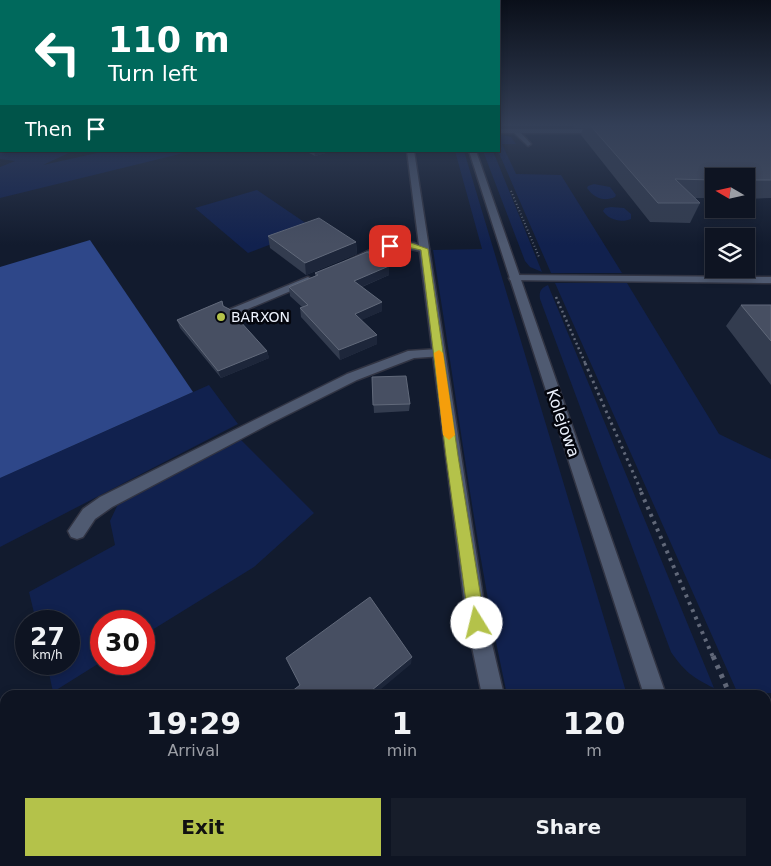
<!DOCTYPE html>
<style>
:root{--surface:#0e1422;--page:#171d2a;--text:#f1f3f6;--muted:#9b9ea5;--line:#2e3340;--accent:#b4c24a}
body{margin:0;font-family:"DejaVu Sans",sans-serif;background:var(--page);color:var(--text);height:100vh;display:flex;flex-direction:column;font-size:19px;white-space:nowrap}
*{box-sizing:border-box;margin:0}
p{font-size:16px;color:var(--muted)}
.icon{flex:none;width:28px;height:28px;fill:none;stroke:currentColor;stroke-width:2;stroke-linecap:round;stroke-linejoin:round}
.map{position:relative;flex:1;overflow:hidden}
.panel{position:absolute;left:0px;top:690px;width:771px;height:176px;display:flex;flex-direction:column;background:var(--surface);border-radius:15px 15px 0 0;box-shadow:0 2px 8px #0003,0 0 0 1px var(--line)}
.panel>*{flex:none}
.hud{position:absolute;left:0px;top:0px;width:500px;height:152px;box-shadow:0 2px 8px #0003,0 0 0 1px var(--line);background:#00695c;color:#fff;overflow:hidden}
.needle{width:32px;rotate:279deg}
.tools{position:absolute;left:705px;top:168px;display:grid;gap:10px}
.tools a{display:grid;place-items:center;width:50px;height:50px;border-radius:0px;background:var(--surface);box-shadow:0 2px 8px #0003,0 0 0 1px var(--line);font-size:25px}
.speed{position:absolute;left:15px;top:610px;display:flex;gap:10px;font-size:25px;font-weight:700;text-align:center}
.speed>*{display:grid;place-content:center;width:65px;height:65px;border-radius:50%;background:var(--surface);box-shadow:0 2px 8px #0003,0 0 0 1px var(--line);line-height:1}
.speed small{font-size:12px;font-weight:400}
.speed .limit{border:8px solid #d22;background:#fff;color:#111}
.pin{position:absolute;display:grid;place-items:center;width:42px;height:42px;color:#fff;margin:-21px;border-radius:10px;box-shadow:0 2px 8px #0006}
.me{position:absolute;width:55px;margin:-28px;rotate:351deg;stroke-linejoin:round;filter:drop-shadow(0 0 4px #0008)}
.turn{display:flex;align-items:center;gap:18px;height:105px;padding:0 25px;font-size:22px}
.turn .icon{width:65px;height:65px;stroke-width:2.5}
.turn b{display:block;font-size:35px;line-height:42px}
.then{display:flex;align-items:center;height:48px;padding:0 25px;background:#0003;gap:10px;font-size:19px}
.eta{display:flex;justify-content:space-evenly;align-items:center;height:85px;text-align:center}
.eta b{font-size:30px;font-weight:700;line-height:35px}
.button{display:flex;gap:10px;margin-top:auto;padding:10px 25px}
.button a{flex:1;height:58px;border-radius:0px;background:var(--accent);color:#111;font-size:20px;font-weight:700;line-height:58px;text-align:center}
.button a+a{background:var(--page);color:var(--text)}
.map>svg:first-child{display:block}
.green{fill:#11214e}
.forest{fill:#2e4789}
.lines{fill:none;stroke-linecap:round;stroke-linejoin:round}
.service-casing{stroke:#313443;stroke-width:3}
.minor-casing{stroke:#313443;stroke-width:3}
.tertiary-casing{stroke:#313443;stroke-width:3}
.path-far4{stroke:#616879;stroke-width:2;stroke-dasharray:1 2.5;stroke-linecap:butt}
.path-far3{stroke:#616879;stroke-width:2.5;stroke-dasharray:2 3;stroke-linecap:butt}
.path-far2{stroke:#616879;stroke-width:3;stroke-dasharray:2.5 4;stroke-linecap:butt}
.path-far1{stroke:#616879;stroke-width:4;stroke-dasharray:3 5;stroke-linecap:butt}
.path{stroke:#616879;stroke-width:5;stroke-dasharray:4 6;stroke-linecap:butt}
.service{fill:#4f5a71;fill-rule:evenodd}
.minor{fill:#4f5a71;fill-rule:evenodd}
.tertiary{fill:#4f5a71;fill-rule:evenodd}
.wall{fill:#333c4f}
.shaded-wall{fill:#1d263a}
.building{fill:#474f62;stroke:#61697a}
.route{fill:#b4c24a;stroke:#757e30}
.slow{fill:#f59e0b}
.poi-dot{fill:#b4c24a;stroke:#04060e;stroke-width:2}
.labels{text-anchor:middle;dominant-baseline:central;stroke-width:5;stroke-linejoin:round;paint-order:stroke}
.far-poi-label{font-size:14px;fill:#edf2fd;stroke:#04060e;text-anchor:start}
.street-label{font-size:16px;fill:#edf2fd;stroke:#04060e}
</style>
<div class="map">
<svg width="771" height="866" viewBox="0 0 771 866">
<rect width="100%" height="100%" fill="#121b2e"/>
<path class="green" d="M 0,128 L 1,151 L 73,151 L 43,165 L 106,151 L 192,151 L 0,198 L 0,167 L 15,161 L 0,159 Z
M 499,134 L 511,137 L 516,144 L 502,144 L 516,174 L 561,175 L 622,273 L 551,273 L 498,151 Z
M 455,151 L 464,151 L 627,695 L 507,695 C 475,548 457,398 433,250 L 482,249 Z
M 483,151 L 493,151 L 542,272 L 530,267 L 525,261 Z
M 594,184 L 610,187 L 616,195 L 615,197 C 604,202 594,198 587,188 L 588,186 Z
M 257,190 L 313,228 L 248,253 L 195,208 Z
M 611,207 L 624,208 L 631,214 L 631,219 C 621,223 609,220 603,211 L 605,208 Z
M 555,283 L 627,283 L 719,434 L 771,459 L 771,693 L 738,694 Z
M 548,285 L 714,688 C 693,678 684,671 671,652 L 540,299 C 539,291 541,288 548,285 Z
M 209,385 L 238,424 L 0,547 L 0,478 Z
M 239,438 L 314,513 L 254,567 L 144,635 L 144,621 L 101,621 L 101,662 L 53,692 L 47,664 L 69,664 L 69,621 L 36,621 L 29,592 L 115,545 L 110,521 L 118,504 Z
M 766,809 L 771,820 L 771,866 L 753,866 L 751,861 L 766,861 Z
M 560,861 L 676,861 L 677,866 L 563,866 Z"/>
<path class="forest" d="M 90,240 L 193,392 L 0,478 L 0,267 Z"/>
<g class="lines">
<g class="service-casing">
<path id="service" d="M 499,129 L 602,129 L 605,131 L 602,133 L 521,133 L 531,144 L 528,146 L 514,133 L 499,133 Z
M 395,242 L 414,243 L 429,249 L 424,252 C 395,244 380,252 354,264 L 350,265 L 345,262 L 374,248 Z
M 514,275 L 771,277 L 771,283 L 510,280 L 509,278 Z
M 308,277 L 313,280 L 312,282 L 236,314 L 232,315 L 226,312 L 228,310 Z
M 438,349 L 443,350 L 444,353 L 443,356 L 414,358 L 357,380 L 271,423 L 112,507 L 95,519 L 83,537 L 77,539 L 71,537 L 68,531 L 83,509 L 100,497 L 347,374 L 408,351 Z
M 766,707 L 771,707 L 771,731 L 766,731 Z"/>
</g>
<g class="minor-casing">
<path id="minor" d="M 407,151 L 414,151 L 487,623 L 504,695 L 482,695 L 467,623 Z
M 528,861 L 555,861 L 557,866 L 529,866 Z"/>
</g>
<g class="tertiary-casing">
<path id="tertiary" d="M 469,151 L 476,151 L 666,695 L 644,695 Z
M 696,861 L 724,861 L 725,866 L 697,866 Z"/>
</g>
<path class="path-far4" d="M 511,191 L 539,257"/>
<path class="path-far3" d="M 556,297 L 586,365"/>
<path class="path-far2" d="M 585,363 L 642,493"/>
<path class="path-far1" d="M 641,492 L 713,657"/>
<path class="path" d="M 713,656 L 730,695
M 766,780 L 771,791"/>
<use href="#service" class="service"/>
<use href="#minor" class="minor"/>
<use href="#tertiary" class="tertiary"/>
</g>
<path class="wall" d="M 572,124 L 771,124 L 771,198 L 746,199 L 746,176 L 714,176 L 714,198 L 694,198 L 700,203 L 690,223 L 650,222 L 581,135 L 583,128 L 575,128 Z
M 305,151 L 333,151 L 315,156 Z
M 268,236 L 356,242 L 357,254 L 306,275 L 270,248 Z
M 315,273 L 389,275 L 362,287 L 382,302 L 382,311 L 361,320 L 377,344 L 340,360 L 301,317 L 300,308 L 302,307 L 290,296 L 289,287 L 315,276 Z
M 222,301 L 224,307 L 267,351 L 269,358 L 221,378 L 180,328 L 177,320 Z
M 741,305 L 771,305 L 771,385 L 726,326 Z
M 372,377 L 410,404 L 409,411 L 374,413 Z"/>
<path class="shaded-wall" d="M 314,151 L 333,151 L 315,156 Z
M 356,242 L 357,254 L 306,275 L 305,263 Z
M 389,266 L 389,275 L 354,290 L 354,281 Z
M 382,302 L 382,311 L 355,323 L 355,314 Z
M 377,335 L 377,344 L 340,360 L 339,350 Z
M 267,351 L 269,358 L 221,378 L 218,371 Z
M 412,657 L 411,664 L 374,695 L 366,695 Z
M 64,861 L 72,861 L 66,866 L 57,866 Z"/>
<path class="building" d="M 589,124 L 771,124 L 771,180 L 746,180 L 746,176 L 714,176 L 714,180 L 675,179 L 700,203 L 658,203 Z
M 319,218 L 356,242 L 305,263 L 268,236 Z
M 367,252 L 389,266 L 354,281 L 382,302 L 355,314 L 377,335 L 339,350 L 300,308 L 308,305 L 289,287 L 318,275 L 315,273 Z
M 222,301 L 223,306 L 229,309 L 267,351 L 218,371 L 177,320 Z
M 741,305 L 771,305 L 771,341 Z
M 406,376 L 410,404 L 373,405 L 372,377 Z
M 370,597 L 412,657 L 366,695 L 287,695 L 300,685 L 286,658 Z
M 5,846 L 5,861 L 64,861 L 57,866 L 0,866 L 0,850 Z"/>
<linearGradient id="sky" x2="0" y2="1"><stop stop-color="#0a0f19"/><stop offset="0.51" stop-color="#333f57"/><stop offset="1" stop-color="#333f57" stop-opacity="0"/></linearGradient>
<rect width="771" height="245" fill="url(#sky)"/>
<path class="route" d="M 408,242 L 428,249 L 458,456 L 485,623 L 482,628 L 477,630 L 472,628 L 469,623 L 446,456 L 421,250 L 407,247 L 390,248 L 386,246 L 390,243 Z"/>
<path class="slow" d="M 439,350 L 443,353 L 455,435 L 449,440 L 443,435 L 434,353 Z"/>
<circle class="poi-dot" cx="221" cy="317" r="5"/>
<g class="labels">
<g class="far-poi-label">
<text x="231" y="317">BARXON</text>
</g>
<g class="street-label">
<text transform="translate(563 423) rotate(71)">Kolejowa</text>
</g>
</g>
</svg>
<div class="tools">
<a><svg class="needle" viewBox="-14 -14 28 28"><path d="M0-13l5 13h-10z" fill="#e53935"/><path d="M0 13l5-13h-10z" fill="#9b9ea5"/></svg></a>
<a><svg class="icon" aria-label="layers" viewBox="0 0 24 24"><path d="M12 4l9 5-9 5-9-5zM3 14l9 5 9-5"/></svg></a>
</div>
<div class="speed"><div>27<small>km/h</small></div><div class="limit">30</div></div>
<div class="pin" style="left:390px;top:246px;background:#d93025"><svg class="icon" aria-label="arrive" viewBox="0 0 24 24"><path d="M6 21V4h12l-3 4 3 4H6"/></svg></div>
<svg class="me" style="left:477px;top:623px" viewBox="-20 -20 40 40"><circle r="19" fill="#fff"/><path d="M0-13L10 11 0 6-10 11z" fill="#b4c24a"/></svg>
<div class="hud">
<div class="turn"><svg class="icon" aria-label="left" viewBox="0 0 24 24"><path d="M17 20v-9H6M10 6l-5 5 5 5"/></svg><div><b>110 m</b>Turn left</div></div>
<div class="then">Then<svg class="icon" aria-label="arrive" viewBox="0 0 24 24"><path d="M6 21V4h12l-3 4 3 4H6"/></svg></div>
</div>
<section class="panel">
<div class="eta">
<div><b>19:29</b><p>Arrival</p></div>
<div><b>1</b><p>min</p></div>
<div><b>120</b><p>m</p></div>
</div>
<div class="button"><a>Exit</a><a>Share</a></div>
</section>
</div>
